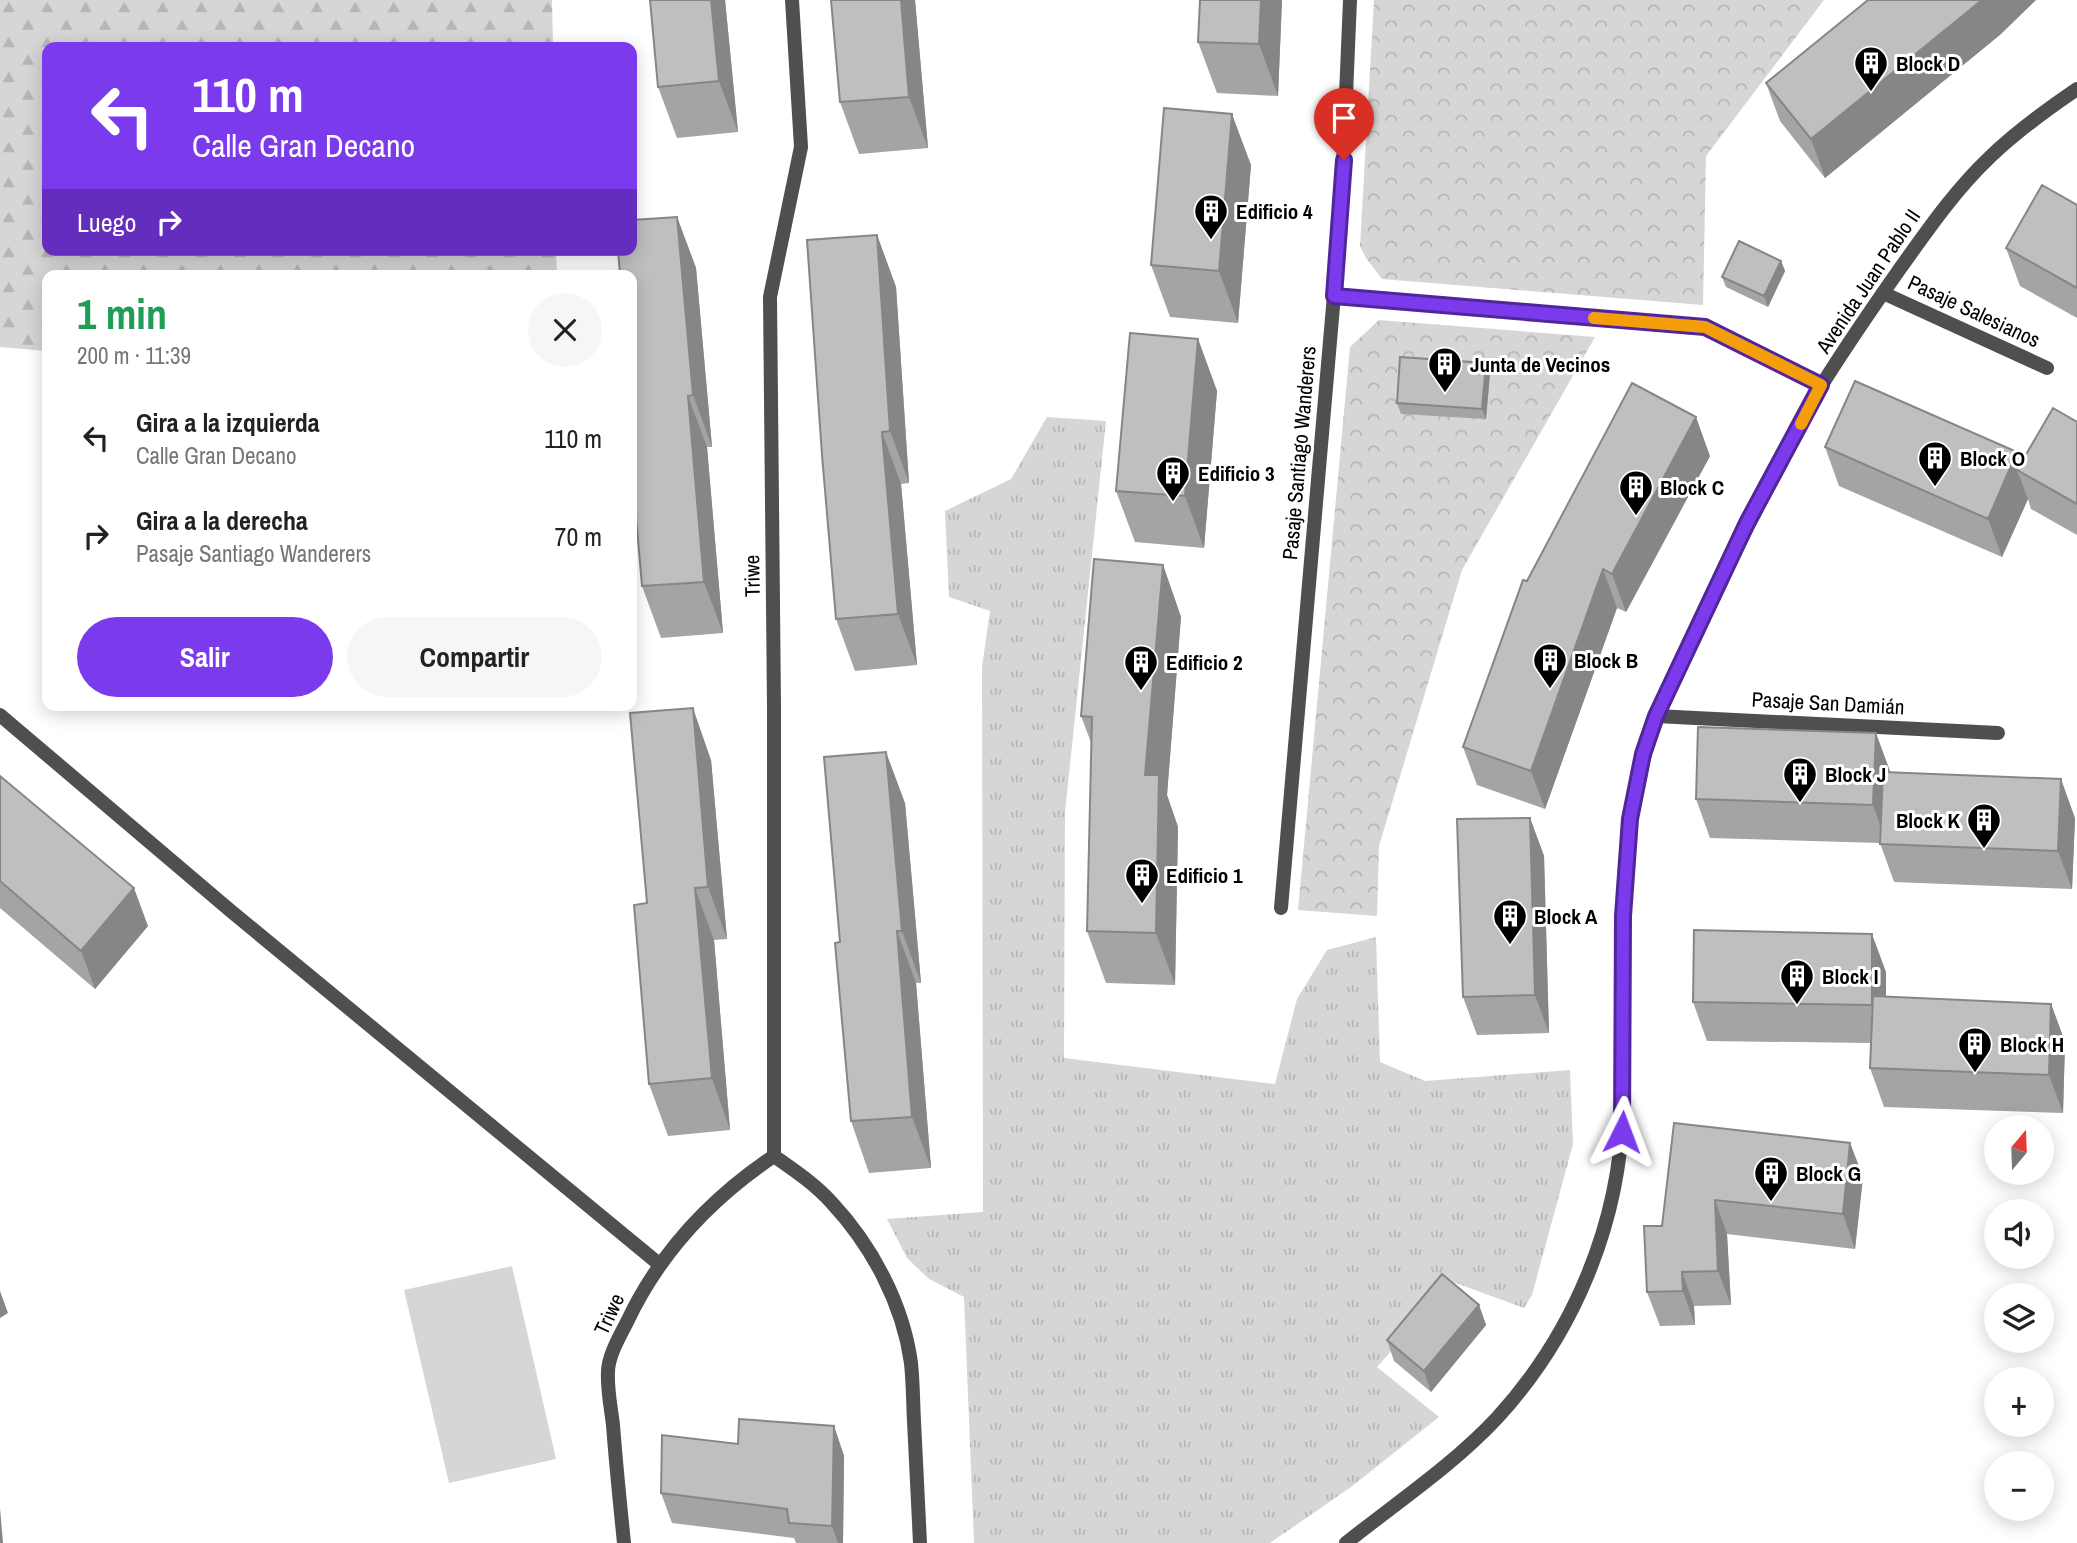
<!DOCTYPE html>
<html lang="es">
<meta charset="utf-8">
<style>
:root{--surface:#fff;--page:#f6f6f6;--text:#222;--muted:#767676;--accent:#7c3aed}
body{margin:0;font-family:"Archivo Narrow",sans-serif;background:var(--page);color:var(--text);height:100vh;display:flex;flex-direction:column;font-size:26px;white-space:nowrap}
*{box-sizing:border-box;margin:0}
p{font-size:23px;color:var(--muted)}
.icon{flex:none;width:38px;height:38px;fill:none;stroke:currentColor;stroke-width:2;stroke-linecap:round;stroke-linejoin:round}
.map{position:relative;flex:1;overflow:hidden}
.sheet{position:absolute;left:42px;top:270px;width:595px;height:441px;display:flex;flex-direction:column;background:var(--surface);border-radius:14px;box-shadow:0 4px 18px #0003}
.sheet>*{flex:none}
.hud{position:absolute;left:42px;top:42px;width:595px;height:214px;border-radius:14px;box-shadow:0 4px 18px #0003;background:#7c3aed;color:#fff;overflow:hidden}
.needle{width:46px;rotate:19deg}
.controls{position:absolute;left:1984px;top:1115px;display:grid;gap:14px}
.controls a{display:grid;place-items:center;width:70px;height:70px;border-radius:50%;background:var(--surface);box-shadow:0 4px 18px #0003;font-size:35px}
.pin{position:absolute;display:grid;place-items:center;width:60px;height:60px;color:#fff;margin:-72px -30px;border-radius:50% 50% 50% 0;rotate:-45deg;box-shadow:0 0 7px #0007}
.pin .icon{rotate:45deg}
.me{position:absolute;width:77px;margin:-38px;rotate:3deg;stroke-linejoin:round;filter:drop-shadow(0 0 5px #0008)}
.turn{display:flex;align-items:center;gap:24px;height:147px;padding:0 35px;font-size:32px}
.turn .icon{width:91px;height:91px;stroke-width:2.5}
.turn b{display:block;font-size:49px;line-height:60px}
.then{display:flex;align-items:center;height:66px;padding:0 35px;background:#0003;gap:14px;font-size:26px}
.round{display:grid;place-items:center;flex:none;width:74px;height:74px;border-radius:37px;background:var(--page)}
.summary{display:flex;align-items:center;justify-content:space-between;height:119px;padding:0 35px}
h1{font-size:42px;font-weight:800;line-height:52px;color:#1e9e55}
.button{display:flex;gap:14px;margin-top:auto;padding:14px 35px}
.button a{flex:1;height:80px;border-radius:42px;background:var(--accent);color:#fff;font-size:28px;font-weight:800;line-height:80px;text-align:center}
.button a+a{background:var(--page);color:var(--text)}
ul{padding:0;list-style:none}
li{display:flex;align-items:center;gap:21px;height:98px;padding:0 35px}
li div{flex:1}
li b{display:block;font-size:26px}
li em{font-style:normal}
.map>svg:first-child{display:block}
.grass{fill:url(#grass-tufts)}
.forest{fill:url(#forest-firs)}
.park{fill:url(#park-crowns)}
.garden{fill:#d6d6d6}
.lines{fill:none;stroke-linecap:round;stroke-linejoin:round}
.minor{stroke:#4f4f4f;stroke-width:14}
.tertiary{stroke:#4f4f4f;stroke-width:14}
.wall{fill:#a4a4a4}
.shaded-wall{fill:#868686}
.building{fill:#bfbfbf;stroke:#868686;stroke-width:2}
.route-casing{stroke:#51269a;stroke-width:18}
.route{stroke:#7c3aed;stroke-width:12}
.slow{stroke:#f59e0b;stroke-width:12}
.labels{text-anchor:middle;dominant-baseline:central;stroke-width:6;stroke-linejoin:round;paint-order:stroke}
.poi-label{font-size:21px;font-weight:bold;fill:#000;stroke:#fff;text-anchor:start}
.street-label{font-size:21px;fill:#000;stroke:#fff}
</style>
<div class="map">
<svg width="2077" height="1543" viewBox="0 0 2077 1543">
<defs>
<pattern id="grass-tufts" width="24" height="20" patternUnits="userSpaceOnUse" patternTransform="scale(1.75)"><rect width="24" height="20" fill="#d6d6d6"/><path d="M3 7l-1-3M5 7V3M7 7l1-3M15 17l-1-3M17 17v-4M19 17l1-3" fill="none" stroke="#b6b6b6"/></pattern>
<pattern id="forest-firs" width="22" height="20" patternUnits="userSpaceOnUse" patternTransform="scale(1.75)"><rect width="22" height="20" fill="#d6d6d6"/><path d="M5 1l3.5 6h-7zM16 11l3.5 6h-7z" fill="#b6b6b6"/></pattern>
<pattern id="park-crowns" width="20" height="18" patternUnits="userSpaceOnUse" patternTransform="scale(1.75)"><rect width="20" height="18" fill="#d6d6d6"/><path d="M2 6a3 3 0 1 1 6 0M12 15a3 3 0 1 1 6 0" fill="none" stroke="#b6b6b6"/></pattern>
</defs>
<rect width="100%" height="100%" fill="#fff"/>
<path class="grass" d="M 1047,417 L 1106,421 L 1065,812 L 1064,1058 L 1275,1084 L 1297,999 L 1327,950 L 1376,937 L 1380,1062 L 1425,1081 L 1570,1070 L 1573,1144 L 1532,1295 L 1524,1308 L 1453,1282 L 1377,1367 L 1439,1417 L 1351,1487 L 1270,1543 L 974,1543 L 964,1297 L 929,1279 L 907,1258 L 887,1219 L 983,1212 L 982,667 L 990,611 L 949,597 L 945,511 L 1011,479 Z"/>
<path class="forest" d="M 0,0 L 552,0 L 553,47 L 47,47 L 47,250 L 556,250 L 557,275 L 47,275 L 47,351 L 0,347 Z"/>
<path class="park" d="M 1374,0 L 1824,0 L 1706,156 L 1703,305 L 1382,279 L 1366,258 L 1360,246 Z
M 1379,320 L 1595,337 L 1462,570 L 1379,846 L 1377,916 L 1298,910 L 1350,347 Z"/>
<path class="garden" d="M 512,1266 L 556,1459 L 449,1483 L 404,1290 Z"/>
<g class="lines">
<path class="minor" d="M 1883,293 L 2047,368
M 1334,296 L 1705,326 L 1821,385
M 0,715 L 232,912 L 659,1264
M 1656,716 L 1998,733
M 1281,908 L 1341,214 L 1350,0
M 774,1156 L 774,707 L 770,297 L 801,147 L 792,0
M 774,1156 C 794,1170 815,1184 832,1203 C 872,1246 903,1304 911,1363 C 913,1382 913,1402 914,1421 C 916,1462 918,1502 920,1543
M 624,1543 C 620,1504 616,1465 613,1425 C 611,1408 607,1389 608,1372 C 608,1356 620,1336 627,1322 C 660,1252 710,1199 774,1156"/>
<path class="tertiary" d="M 1346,1543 C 1396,1503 1452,1466 1497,1418 C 1574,1334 1620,1223 1623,1109 C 1626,1012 1617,915 1630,819 C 1642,737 1678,669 1713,596 C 1734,552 1756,509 1779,467 C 1794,439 1806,410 1823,383 C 1847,345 1873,307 1899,270 C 1927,231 1955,190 1990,157 C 2017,131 2046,110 2077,89"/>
</g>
<path class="wall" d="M 650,0 L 725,0 L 738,132 L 677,138 L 658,87 Z
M 915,0 L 928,148 L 859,154 L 840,102 Z
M 1282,0 L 1278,96 L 1217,93 L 1198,42 Z
M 2001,34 L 1825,178 L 1780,121 L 1766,83 Z
M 1251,165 L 1238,323 L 1170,317 L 1151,265 Z
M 2077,205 L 2077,318 L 2020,286 L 2006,248 Z
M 677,217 L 696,268 L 712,447 L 707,447 L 723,633 L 661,638 L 642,586 Z
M 877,235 L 896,287 L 909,483 L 901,484 L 917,665 L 855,671 L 836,619 Z
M 1781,261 L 1785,271 L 1768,307 L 1726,287 L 1722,277 Z
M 1198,339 L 1217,391 L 1204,548 L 1135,542 L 1116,491 Z
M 1490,373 L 1486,419 L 1401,414 L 1397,403 Z
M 2077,422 L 2077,535 L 2031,509 L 2028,499 L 2002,557 L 1839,486 L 1825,447 L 2017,452 L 2021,463 Z
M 1710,456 L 1626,612 L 1617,608 L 1545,809 L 1477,785 L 1463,747 L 1527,581 Z
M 1163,565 L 1181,617 L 1167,795 L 1178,827 L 1175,985 L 1106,983 L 1087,931 L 1092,745 L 1081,716 Z
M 711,760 L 727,939 L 714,940 L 730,1130 L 668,1136 L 649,1084 Z
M 1890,772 L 2075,818 L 2072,889 L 1894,882 L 1880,843 L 1710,838 L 1696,799 Z
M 0,776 L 148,926 L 95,989 L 0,908 Z
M 905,803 L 921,983 L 916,983 L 931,1168 L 869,1173 L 851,1121 L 840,942 Z
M 1530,818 L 1544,856 L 1549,1033 L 1477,1035 L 1463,997 Z
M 1886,972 L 1886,997 L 2051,1004 L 2065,1042 L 2063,1113 L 1884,1107 L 1870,1068 L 1871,1043 L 1707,1041 L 1693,1002 Z
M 1674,1123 L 1850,1143 L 1863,1177 L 1855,1249 L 1727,1234 L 1731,1305 L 1694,1306 L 1695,1325 L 1660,1326 L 1647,1292 L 1662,1226 Z
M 1479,1305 L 1486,1325 L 1431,1392 L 1394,1361 L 1387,1340 Z
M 834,1426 L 844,1456 L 843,1543 L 796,1543 L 794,1538 L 672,1523 L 661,1493 L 738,1444 Z"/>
<path class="shaded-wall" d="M 711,0 L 725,0 L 738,132 L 719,81 Z
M 901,0 L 915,0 L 928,148 L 909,97 Z
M 1261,0 L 1282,0 L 1278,96 L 1259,44 Z
M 1982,0 L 2036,0 L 2001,34 L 1825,178 L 1811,139 Z
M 1232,114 L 1251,165 L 1238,323 L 1219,271 Z
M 677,217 L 696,268 L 712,447 L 693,395 Z
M 877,235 L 896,287 L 909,483 L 890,431 Z
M 1781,261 L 1785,271 L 1768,307 L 1764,296 Z
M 1198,339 L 1217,391 L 1204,548 L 1185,496 Z
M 1486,363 L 1490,373 L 1486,419 L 1482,409 Z
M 688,396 L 707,447 L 723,633 L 704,582 Z
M 1696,417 L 1710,456 L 1626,612 L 1612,574 Z
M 882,432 L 901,484 L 917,665 L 898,614 Z
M 2017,452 L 2026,475 L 2017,470 L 2028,499 L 2002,557 L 1988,519 Z
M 1163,565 L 1181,617 L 1167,795 L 1178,827 L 1175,985 L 1156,933 L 1145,775 Z
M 1603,569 L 1617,608 L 1545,809 L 1531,771 Z
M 693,708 L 711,760 L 727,939 L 708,887 Z
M 1876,733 L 1890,771 L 1887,844 L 1873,805 Z
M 886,752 L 905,803 L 921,983 L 902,931 Z
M 2061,779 L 2075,818 L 2072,889 L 2058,851 Z
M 1530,818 L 1544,856 L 1549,1033 L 1535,995 Z
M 134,888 L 148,926 L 95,989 L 81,951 Z
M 695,888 L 714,940 L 730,1130 L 712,1078 Z
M 897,931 L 916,983 L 931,1168 L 912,1117 Z
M 1872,934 L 1886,972 L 1886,1044 L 1872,1005 Z
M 2051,1004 L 2065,1042 L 2063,1113 L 2049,1075 Z
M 1850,1143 L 1863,1177 L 1855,1249 L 1843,1214 Z
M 1715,1200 L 1727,1234 L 1731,1305 L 1718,1271 Z
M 1682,1272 L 1694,1306 L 1695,1325 L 1683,1291 Z
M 0,1291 L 8,1313 L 0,1318 Z
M 1479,1305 L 1486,1325 L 1431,1392 L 1424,1371 Z
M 834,1426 L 844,1456 L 843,1543 L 838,1543 L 832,1526 Z
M 0,1508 L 3,1543 L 0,1543 Z"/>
<path class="building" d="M 650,0 L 711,0 L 719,81 L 658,87 Z
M 831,0 L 901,0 L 909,97 L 840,102 Z
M 1200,0 L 1261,0 L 1259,44 L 1198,42 Z
M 1868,0 L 1982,0 L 1811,139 L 1766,83 Z
M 1164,108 L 1232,114 L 1219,271 L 1151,265 Z
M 2042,185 L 2077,205 L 2077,288 L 2006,248 Z
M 677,217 L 693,395 L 688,396 L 704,582 L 642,586 L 632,470 L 632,275 L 620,275 L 618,250 L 632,250 L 632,220 Z
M 877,235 L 890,431 L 882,432 L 898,614 L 836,619 L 822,455 L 807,240 Z
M 1739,241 L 1781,261 L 1764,296 L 1722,277 Z
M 1130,333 L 1198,339 L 1185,496 L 1116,491 Z
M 1400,357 L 1486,363 L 1482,409 L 1397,403 Z
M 1855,381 L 2017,452 L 1988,519 L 1825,447 Z
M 1632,383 L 1696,417 L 1612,574 L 1603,569 L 1531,771 L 1463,747 L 1523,580 L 1527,581 Z
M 2053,408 L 2077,422 L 2077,504 L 2017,470 Z
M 1094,559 L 1163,565 L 1145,775 L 1159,775 L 1156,933 L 1087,931 L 1092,717 L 1081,716 Z
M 693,708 L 708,887 L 695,888 L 712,1078 L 649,1084 L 634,905 L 647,903 L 630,713 Z
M 1698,727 L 1876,733 L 1873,805 L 1696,799 Z
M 886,752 L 902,931 L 897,931 L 912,1117 L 851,1121 L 835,943 L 840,942 L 824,757 Z
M 1883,772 L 2061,779 L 2058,851 L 1880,844 Z
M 0,776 L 134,888 L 81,951 L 0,881 Z
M 1530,818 L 1535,995 L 1463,997 L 1457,819 Z
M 1694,930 L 1872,934 L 1872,1005 L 1693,1002 Z
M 1873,996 L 2051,1004 L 2049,1075 L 1870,1068 Z
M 1674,1123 L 1850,1143 L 1843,1214 L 1715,1200 L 1718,1271 L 1682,1272 L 1683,1291 L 1647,1292 L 1644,1226 L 1662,1226 Z
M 1442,1274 L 1479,1305 L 1424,1371 L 1387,1340 Z
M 739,1419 L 834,1426 L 832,1526 L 789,1523 L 787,1509 L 661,1493 L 662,1435 L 738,1444 Z"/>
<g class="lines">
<g class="route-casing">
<path id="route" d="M 1344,160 L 1334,296 L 1705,327 L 1821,385 L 1747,523 L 1656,716 L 1643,754 L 1630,819 L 1623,916 L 1622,1132"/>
</g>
<use href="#route" class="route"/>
<path class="slow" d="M 1594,318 L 1705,327 L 1821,385 L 1801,424"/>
</g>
<defs>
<g id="building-pin" transform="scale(1.75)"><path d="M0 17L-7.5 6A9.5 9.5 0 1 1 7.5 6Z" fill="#000" stroke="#fff"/><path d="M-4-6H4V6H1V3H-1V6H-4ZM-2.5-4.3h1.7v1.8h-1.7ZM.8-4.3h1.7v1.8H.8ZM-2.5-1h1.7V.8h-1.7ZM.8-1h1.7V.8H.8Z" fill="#fff"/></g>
</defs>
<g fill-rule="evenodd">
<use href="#building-pin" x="1871" y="63"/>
<use href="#building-pin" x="1211" y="211"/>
<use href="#building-pin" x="1445" y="364"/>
<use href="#building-pin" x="1935" y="458"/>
<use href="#building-pin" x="1173" y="473"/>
<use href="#building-pin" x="1636" y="487"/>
<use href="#building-pin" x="1550" y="660"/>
<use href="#building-pin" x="1141" y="662"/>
<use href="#building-pin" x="1800" y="774"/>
<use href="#building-pin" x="1984" y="820"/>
<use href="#building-pin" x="1142" y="875"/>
<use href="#building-pin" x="1510" y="916"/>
<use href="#building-pin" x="1797" y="976"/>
<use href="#building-pin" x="1975" y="1044"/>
<use href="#building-pin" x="1771" y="1173"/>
</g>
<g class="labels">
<g class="poi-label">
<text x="1896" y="63">Block D</text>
<text x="1236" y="211">Edificio 4</text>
<text x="1470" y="364">Junta de Vecinos</text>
<text x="1960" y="458">Block O</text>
<text x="1198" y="473">Edificio 3</text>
<text x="1660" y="487">Block C</text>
<text x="1574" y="660">Block B</text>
<text x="1166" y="662">Edificio 2</text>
<text x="1825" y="774">Block J</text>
<text x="1960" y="820" text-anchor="end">Block K</text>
<text x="1166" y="875">Edificio 1</text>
<text x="1534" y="916">Block A</text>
<text x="1822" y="976">Block I</text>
<text x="2000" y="1044">Block H</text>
<text x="1796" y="1173">Block G</text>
</g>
<g class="street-label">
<text transform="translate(1868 281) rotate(-56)">Avenida Juan Pablo II</text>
<text transform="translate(1974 311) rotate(25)">Pasaje Salesianos</text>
<text transform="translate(1299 453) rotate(-85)">Pasaje Santiago Wanderers</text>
<text transform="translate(752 576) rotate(-91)">Triwe</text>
<text transform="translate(1828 703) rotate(3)">Pasaje San Damián</text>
<text transform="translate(609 1314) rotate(-65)">Triwe</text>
</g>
</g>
</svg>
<div class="controls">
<a><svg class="needle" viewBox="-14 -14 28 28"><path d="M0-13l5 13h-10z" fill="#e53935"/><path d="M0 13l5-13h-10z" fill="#767676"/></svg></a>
<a><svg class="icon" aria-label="sound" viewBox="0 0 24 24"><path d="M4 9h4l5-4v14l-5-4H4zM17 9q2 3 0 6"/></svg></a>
<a><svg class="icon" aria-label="layers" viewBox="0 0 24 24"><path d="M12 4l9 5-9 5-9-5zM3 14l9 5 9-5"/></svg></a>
<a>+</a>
<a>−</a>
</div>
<div class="pin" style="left:1344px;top:160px;background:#d93025"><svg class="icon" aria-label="arrive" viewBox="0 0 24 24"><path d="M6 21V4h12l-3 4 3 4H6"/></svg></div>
<svg class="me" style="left:1622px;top:1132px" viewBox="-20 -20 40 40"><path d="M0-17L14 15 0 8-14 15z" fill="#7c3aed" stroke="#fff" stroke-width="4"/></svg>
<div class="hud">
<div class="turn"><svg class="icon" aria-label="left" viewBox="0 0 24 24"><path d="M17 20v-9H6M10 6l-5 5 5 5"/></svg><div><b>110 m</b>Calle Gran Decano</div></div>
<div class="then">Luego<svg class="icon" aria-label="right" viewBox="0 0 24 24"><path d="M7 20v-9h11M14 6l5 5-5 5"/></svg></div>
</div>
<section class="sheet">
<div class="summary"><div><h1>1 min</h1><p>200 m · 11:39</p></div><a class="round"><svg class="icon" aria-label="close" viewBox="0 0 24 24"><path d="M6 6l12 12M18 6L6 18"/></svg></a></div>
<ul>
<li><svg class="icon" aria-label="left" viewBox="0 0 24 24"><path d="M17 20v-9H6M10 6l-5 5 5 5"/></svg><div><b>Gira a la izquierda</b><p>Calle Gran Decano</p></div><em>110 m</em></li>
<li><svg class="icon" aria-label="right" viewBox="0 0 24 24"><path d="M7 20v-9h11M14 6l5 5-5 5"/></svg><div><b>Gira a la derecha</b><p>Pasaje Santiago Wanderers</p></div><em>70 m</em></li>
</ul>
<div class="button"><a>Salir</a><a>Compartir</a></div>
</section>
</div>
